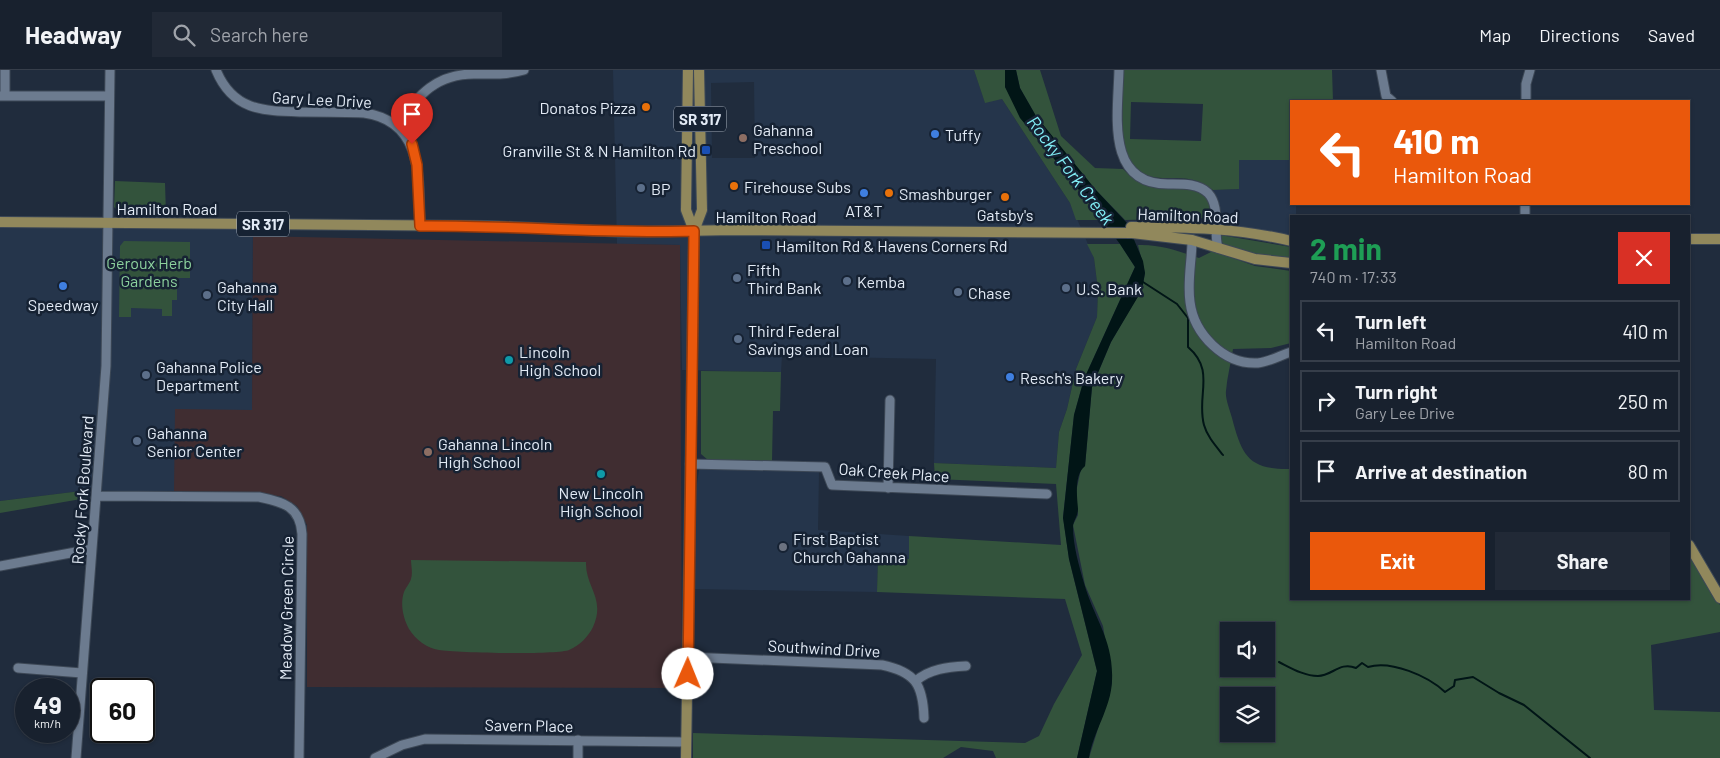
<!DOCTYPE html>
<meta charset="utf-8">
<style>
:root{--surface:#18212e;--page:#212936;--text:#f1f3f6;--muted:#9fa3aa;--line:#363e4a;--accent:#ea580c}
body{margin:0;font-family:Barlow,sans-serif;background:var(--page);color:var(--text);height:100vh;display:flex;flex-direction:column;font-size:19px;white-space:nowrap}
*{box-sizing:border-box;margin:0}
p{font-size:16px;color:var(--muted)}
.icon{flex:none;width:28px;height:28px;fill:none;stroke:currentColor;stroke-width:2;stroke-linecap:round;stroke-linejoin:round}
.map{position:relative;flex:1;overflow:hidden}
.sheet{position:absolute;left:1290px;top:145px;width:400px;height:385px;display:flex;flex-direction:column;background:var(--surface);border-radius:0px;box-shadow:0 1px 4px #0004,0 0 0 1px var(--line)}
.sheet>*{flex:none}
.top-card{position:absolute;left:1290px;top:30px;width:400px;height:105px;border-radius:0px;box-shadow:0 1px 4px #0004,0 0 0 1px var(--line);background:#ea580c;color:#fff;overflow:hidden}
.tools{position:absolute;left:1220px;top:552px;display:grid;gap:10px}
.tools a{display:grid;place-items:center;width:55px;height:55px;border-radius:0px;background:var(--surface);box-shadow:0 1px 4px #0004,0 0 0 1px var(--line);font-size:25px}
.speed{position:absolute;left:15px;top:608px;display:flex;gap:10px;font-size:25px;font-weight:700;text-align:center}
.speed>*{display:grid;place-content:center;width:65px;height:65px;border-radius:50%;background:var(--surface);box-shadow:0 1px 4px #0004,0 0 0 1px var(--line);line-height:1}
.speed small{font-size:12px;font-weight:400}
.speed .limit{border:2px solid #111;border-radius:8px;background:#fff;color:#111}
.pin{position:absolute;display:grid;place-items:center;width:42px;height:42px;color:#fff;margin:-51px -21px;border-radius:50% 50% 50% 0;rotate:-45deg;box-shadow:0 0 5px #0007}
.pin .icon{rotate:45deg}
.me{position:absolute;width:55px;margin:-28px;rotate:1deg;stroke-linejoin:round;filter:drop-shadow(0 0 4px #0008)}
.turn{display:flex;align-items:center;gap:18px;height:105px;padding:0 20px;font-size:22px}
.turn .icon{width:65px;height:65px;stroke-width:2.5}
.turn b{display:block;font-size:35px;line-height:42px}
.round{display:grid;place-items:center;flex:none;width:52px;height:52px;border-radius:0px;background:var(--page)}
.head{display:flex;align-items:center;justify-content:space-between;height:85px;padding:0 20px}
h1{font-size:30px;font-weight:700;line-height:38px;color:#1e9e55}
.primary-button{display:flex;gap:10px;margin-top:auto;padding:10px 20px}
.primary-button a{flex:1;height:58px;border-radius:0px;background:var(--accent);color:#fff;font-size:20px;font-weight:700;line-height:58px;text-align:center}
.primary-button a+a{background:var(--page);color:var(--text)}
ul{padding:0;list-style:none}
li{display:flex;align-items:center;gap:15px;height:62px;margin:0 10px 8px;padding:0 10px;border:2px solid var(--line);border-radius:0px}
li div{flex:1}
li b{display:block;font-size:19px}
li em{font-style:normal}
header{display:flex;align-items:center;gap:30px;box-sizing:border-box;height:70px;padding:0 25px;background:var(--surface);border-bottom:1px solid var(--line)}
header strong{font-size:24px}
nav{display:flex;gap:28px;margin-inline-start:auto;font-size:18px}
.search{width:350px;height:45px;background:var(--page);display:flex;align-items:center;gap:12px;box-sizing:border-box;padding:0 18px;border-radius:0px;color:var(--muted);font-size:19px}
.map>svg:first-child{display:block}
.built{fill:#25354b;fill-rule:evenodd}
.education{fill:#402d31}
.green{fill:#33533c;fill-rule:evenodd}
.water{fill:#011516}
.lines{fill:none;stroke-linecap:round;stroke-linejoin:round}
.stream{stroke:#011516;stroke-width:2}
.minor-casing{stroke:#3d4856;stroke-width:11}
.major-casing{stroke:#3d4856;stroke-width:12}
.minor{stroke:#6c7b8f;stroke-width:9}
.major{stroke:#91885c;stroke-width:10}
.route-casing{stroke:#983908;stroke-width:12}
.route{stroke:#ea580c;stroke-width:9}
.food-dot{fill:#e8710a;stroke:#162233;stroke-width:2}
.shop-dot{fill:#3f7fe0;stroke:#162233;stroke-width:2}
.education-dot{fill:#8d6e63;stroke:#162233;stroke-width:2}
.transit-dot{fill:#1a4fb4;stroke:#162233;stroke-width:2}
.service-dot{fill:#5c6f8a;stroke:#162233;stroke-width:2}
.culture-dot{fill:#0f9aa8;stroke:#162233;stroke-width:2}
.worship-dot{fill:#6b7280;stroke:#162233;stroke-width:2}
.labels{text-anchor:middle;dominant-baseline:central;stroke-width:5;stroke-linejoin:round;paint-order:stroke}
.shield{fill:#162233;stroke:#a6afbc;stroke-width:1}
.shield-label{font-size:15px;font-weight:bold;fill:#e3ebf6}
.street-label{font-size:16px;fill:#e3ebf6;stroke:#162233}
.poi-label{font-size:16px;fill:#e3ebf6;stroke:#162233;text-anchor:start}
.park-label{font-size:16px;fill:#8cd19d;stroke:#162233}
.water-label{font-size:18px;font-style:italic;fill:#82eff7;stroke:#162233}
</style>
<header>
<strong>Headway</strong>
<div class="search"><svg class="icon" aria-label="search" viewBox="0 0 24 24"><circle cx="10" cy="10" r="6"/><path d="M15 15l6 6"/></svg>Search here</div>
<nav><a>Map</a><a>Directions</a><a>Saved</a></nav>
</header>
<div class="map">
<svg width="1720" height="688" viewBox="0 0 1720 688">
<rect width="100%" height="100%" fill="#202c3d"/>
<path class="built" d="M 613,0 L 974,0 L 985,32 L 1002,29 L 1070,133 L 1094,188 L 1098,220 L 1097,247 L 1076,299 L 1067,339 L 1059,362 L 1056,398 L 934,393 L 936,289 L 782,286 L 781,302 L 682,300 L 680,175 L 617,174 ZM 754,12 L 755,88 L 712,88 L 711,13 Z
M 1239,90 L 1291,90 L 1291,134 L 1296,134 L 1296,144 L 1301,146 L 1291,146 L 1291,168 L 1230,157 L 1222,144 L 1213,120 L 1239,119 Z
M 0,149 L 253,153 L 252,341 L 174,423 L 89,420 L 0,431 Z
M 707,397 L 819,402 L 818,460 L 909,466 L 909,489 L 878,487 L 877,522 L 694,519 L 694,434 L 699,400 Z"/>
<path class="education" d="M 253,166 L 680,175 L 682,618 L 307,617 L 307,455 L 297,436 L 281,426 L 174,423 L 175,339 L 252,340 Z"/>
<path class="green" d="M 974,0 L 1005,0 L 1005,17 L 1102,150 L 1076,150 L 1070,133 L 1002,29 L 985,33 Z
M 1016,0 L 1040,0 L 1061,66 L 1095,98 L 1123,99 C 1157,132 1177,107 1207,127 L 1211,143 L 1209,148 L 1125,150 L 1095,119 L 1036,46 L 1020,18 Z
M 1123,0 L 1332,0 L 1333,31 L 1291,31 L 1291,90 L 1239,90 L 1239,119 L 1213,120 C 1197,107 1182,108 1163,108 C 1150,108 1136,103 1129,92 C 1119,77 1123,20 1123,0 ZM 1131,32 L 1203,34 L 1201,71 L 1130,69 Z
M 115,111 L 165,113 L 166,144 L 120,143 L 114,137 Z
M 1220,165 L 1291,177 L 1291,193 L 1277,191 L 1226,177 L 1221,171 Z
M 124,171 L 190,172 L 190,208 L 177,208 L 177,230 L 172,230 L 172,246 L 162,246 L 162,239 L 131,238 L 131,247 L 119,247 L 120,176 Z
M 1087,174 L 1120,174 L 1135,197 L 1084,309 L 1074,345 L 1063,447 L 1069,489 L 1097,601 L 1077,688 L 996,688 L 993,681 L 961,677 L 943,688 L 693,688 L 693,663 L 1025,673 L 1039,666 L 1054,634 L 1082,585 L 1065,529 L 877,522 L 878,487 L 909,489 L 909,466 L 1061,475 L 1056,414 L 935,409 L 934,393 L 1056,398 L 1059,362 L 1067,339 L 1076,299 L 1097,247 L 1098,220 L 1094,188 Z
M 1138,175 C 1159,174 1179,181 1199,188 L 1213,181 L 1255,196 L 1291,201 L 1291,273 L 1271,278 L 1233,279 C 1231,293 1227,307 1226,321 C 1225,329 1230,340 1232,348 C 1242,386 1249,400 1291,399 L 1291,529 L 1689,529 L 1689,481 L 1720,535 L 1720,562 L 1651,575 L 1654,640 L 1720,642 L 1720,688 L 1089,688 L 1112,613 L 1103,556 L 1085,515 L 1073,455 L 1078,445 L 1076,422 L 1081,399 L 1085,396 L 1092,317 L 1111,272 L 1142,219 L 1145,203 ZM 1229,561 L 1266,561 L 1266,599 L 1229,599 ZM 1229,626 L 1266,626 L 1266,664 L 1229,664 Z
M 701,301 L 781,302 L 780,341 L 773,341 L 772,391 L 708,390 L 701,384 Z
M 89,420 L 87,428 L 0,443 L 0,431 Z
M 411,490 L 586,492 C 585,517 606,528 593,557 C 588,567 580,575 569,580 C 557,585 455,583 439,580 C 427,578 416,570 409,559 C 403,548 400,534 404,522 C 406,517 410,513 411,509 C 413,503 411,495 411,490 Z"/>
<path class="water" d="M 1005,0 L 1016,0 L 1020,18 L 1036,46 L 1095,119 L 1127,153 L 1143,191 L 1145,203 L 1142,220 L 1111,272 L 1092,317 L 1085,396 C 1074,405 1077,426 1078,439 C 1078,446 1073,451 1073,457 C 1073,475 1079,496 1084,513 C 1094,549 1114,570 1112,611 C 1111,638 1093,662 1089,688 L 1077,688 L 1097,601 L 1069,489 L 1063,448 L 1074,345 L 1084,309 L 1135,197 L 1120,174 L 1069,107 L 1020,48 L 1005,17 Z"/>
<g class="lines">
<path class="stream" d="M 1143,212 L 1177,234 L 1188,248 L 1188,277 C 1216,301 1196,325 1204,355 C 1207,366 1215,375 1223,385
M 1279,592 C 1291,598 1304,606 1318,606 C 1332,606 1340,591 1356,598 L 1362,593 L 1368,597 C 1391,590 1428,606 1445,622 L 1454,616 L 1455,610 L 1473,607 L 1499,623 L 1524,635 L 1590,688"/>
<g class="minor-casing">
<path id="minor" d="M 5,0 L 5,26
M 216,0 C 233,41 263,41 302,42 C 323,42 344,42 364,43 C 424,51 419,110 420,156
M 1119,0 C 1118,44 1105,114 1168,114 C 1181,114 1198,113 1208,123 C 1221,137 1213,161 1218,178
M 1381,0 L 1386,26 L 1392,31
M 0,26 L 109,26
M 1526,31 L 1526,14 L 1530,0
M 396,55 C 418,27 434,4 474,4 C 492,4 507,5 524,0
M 1525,146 L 1525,134
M 1192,170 C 1192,190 1187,211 1190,232 C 1194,264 1224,295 1258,293 C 1269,292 1281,285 1291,282
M 690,394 L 825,397 L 832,415 L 1047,424
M 888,418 L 890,330
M 97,426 L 259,427 C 283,432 300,436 302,464 L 299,688
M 0,496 L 92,479
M 688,587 L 882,595 C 915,602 923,614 924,648
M 18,598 L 82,603
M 916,611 C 929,599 948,597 966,596
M 578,670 L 578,688
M 76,688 L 106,296 L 110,0
M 375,688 L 402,675 L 425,669 L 686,672"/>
</g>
<g class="major-casing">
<path id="major" d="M 688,0 L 686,140 L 694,161
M 0,152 L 488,156 L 627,162 L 734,160 L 1132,163 L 1192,170 L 1255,189 L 1291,193
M 1131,157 C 1186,157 1238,158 1291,171
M 1689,169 L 1720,169
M 1689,475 L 1720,528
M 686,688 L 694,161 L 702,140 L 699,0"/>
</g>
<use href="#minor" class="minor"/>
<use href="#major" class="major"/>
</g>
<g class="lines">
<g class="route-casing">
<path id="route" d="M 412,74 L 417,95 L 420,156 C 511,155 602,164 694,161 L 688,604"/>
</g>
<use href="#route" class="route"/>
</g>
<g class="food-dot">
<circle cx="646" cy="37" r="5"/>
<circle cx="734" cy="116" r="5"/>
<circle cx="889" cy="123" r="5"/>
<circle cx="1005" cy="127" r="5"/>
</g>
<g class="shop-dot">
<circle cx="935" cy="64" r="5"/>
<circle cx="864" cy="123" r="5"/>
<circle cx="63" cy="216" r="5"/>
<circle cx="1010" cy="307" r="5"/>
</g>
<g class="education-dot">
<circle cx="743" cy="68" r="5"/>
<circle cx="428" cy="382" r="5"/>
</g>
<g class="transit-dot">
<rect x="701" y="75" width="10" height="10" rx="2.5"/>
<rect x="761" y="170" width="10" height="10" rx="2.5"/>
</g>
<g class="service-dot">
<circle cx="641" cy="118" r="5"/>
<circle cx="737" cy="208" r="5"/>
<circle cx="847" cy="211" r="5"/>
<circle cx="1066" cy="218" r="5"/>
<circle cx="958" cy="222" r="5"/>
<circle cx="207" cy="225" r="5"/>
<circle cx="738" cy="269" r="5"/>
<circle cx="146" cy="305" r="5"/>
<circle cx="137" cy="371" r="5"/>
</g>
<g class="culture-dot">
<circle cx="509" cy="290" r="5"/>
<circle cx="601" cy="404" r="5"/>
</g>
<circle class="worship-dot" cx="783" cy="477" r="5"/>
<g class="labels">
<g class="shield">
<rect x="674" y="36.5" width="52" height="25" rx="4"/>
<rect x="237" y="141.5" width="52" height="25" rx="4"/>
</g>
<g class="shield-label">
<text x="700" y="49">SR 317</text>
<text x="263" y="154">SR 317</text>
</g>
<g class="street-label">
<text transform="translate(322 29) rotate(3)">Gary Lee Drive</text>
<text x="167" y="138">Hamilton Road</text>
<text transform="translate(1188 145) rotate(2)">Hamilton Road</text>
<text x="766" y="146">Hamilton Road</text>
<text transform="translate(894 402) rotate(4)">Oak Creek Place</text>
<text transform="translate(82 420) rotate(-86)">Rocky Fork Boulevard</text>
<text transform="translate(286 538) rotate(-89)">Meadow Green Circle</text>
<text transform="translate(824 578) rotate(3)">Southwind Drive</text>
<text transform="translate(529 655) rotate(1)">Savern Place</text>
</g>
<g class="poi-label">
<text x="636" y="37" text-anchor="end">Donatos Pizza</text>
<text x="753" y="59">Gahanna<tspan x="753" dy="18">Preschool</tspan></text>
<text x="945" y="64">Tuffy</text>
<text x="696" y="80" text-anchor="end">Granville St &amp; N Hamilton Rd</text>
<text x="744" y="116">Firehouse Subs</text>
<text x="651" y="118">BP</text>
<text x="899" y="123">Smashburger</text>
<text x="864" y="140" text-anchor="middle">AT&amp;T</text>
<text x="1005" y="144" text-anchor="middle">Gatsby's</text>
<text x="776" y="175">Hamilton Rd &amp; Havens Corners Rd</text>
<text x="747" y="199">Fifth<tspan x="747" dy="18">Third Bank</tspan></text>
<text x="857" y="211">Kemba</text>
<text x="217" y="216">Gahanna<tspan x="217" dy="18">City Hall</tspan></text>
<text x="1076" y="218">U.S. Bank</text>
<text x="968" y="222">Chase</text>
<text x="63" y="234" text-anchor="middle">Speedway</text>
<text x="748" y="260">Third Federal<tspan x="748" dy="18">Savings and Loan</tspan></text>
<text x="519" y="281">Lincoln<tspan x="519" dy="18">High School</tspan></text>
<text x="156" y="296">Gahanna Police<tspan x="156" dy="18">Department</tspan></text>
<text x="1020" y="307">Resch's Bakery</text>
<text x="147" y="362">Gahanna<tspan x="147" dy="18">Senior Center</tspan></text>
<text x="438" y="373">Gahanna Lincoln<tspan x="438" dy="18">High School</tspan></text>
<text x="601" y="422" text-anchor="middle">New Lincoln<tspan x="601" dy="18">High School</tspan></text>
<text x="793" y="468">First Baptist<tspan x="793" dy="18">Church Gahanna</tspan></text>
</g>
<g class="park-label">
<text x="149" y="192">Geroux Herb<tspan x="149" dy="18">Gardens</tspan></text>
</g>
<g class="water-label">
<text transform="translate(1071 100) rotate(53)">Rocky Fork Creek</text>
</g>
</g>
</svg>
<div class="tools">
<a><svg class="icon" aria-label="sound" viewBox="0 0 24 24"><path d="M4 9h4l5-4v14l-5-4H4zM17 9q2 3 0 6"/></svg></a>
<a><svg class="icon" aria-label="layers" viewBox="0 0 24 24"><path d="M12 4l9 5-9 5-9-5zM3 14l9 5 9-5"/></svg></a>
</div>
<div class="speed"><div>49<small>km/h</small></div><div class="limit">60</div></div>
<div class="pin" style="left:412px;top:74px;background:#d93025"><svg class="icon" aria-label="arrive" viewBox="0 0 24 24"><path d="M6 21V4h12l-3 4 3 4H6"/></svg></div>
<svg class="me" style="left:688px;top:604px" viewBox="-20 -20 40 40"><circle r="19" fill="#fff"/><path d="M0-13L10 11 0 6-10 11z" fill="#ea580c"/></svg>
<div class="top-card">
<div class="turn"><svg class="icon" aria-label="left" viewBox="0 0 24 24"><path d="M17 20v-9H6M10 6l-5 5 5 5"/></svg><div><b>410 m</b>Hamilton Road</div></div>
</div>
<section class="sheet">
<div class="head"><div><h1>2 min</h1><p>740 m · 17:33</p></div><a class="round" style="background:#d93025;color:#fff"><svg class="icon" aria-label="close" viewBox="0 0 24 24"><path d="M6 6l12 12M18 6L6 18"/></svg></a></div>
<ul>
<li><svg class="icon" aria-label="left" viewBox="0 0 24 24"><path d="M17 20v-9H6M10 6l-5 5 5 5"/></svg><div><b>Turn left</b><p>Hamilton Road</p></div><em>410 m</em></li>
<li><svg class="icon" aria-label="right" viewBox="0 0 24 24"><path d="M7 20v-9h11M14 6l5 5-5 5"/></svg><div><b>Turn right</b><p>Gary Lee Drive</p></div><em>250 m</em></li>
<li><svg class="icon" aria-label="arrive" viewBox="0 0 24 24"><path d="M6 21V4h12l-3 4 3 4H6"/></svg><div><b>Arrive at destination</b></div><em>80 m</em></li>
</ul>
<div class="primary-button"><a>Exit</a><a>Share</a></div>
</section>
</div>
